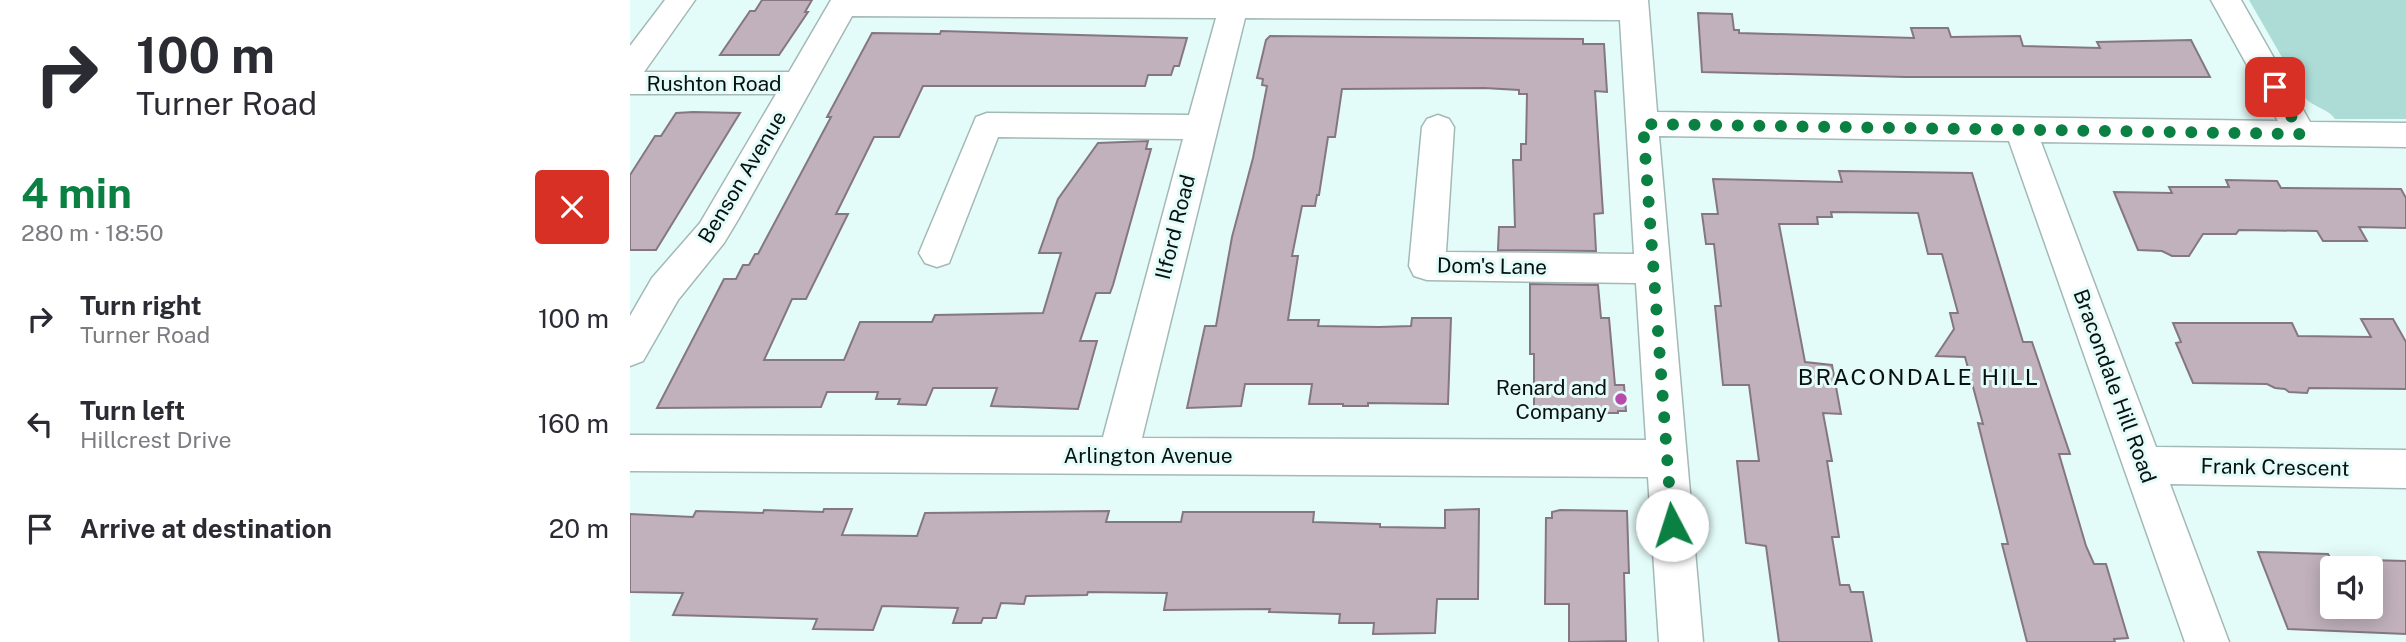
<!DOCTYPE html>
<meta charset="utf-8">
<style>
:root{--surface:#fff;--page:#f7f7f7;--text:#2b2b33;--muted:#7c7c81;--accent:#0b8043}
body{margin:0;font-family:"Public Sans",sans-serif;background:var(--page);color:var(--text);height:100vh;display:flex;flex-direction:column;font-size:26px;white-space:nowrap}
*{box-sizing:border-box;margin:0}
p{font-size:23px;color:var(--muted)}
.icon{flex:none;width:38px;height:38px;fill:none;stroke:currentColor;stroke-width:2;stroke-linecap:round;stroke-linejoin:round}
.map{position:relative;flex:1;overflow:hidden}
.details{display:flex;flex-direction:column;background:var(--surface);width:630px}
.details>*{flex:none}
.top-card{background:#fff;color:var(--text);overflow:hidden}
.controls{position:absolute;left:1690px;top:556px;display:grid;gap:14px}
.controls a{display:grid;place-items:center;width:63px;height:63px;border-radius:7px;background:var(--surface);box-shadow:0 4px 18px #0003;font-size:35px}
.pin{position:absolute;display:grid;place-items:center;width:60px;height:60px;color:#fff;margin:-30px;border-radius:14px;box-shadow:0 4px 10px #0006}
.me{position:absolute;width:77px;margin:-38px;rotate:355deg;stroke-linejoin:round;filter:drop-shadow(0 0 5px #0008)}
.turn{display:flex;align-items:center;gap:24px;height:147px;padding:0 21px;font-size:32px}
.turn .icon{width:91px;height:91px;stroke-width:2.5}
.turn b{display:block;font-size:49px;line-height:60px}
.round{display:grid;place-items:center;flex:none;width:74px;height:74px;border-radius:7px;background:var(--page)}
.summary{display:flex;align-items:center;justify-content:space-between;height:119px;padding:0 21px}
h1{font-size:42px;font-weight:700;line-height:52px;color:var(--accent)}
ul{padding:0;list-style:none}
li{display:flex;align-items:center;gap:21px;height:105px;padding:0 21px}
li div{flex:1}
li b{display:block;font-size:26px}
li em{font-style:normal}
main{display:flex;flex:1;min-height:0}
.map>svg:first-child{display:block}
.green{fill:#addcd6}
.building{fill:#c0b1bd;stroke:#857782;stroke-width:2;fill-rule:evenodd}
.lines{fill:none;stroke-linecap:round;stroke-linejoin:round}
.minor-casing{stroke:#a3b9b6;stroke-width:3}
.minor{fill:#fff;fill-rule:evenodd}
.route{stroke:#0b8043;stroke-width:12;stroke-dasharray:0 21.6}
.poi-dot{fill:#b74bac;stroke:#e4fcf9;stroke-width:2.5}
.labels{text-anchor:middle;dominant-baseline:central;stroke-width:6;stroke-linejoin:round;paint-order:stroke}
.street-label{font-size:21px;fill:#091110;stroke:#e4fcf9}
.poi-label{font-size:21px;fill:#091110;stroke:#e4fcf9;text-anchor:end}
.neighbourhood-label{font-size:23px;letter-spacing:2px;fill:#091110;stroke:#e4fcf9}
</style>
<main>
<section class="details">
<div class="top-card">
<div class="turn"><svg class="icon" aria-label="right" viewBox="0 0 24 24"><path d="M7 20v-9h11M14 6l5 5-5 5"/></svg><div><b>100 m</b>Turner Road</div></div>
</div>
<div class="summary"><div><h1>4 min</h1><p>280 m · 18:50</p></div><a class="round" style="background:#d93025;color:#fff"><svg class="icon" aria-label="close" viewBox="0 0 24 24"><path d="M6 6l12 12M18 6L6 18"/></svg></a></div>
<ul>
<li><svg class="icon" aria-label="right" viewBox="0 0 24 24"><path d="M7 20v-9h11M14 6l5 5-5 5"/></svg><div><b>Turn right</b><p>Turner Road</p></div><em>100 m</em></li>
<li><svg class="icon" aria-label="left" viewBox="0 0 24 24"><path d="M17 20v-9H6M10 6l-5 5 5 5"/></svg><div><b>Turn left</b><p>Hillcrest Drive</p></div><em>160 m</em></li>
<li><svg class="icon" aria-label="arrive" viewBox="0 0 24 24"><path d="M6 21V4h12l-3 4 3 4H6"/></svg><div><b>Arrive at destination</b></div><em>20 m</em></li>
</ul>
</section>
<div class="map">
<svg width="1776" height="642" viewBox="0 0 1776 642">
<rect width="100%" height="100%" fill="#e4fcf9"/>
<path class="green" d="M 1619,0 L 1776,0 L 1776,119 L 1705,119 C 1700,110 1684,107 1676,99 Z"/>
<path class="building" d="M 132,0 L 182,0 L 175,12 L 178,12 L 149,55 L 90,55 L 120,11 L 125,11 Z
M 1068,13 L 1102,14 L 1104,30 L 1109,30 L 1109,33 L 1284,38 L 1281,28 L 1318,28 L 1321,37 L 1390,36 L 1393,46 L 1470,48 L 1467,42 L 1561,40 L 1580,77 L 1275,77 L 1072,72 Z
M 311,31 L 557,38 L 549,66 L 544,66 L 541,75 L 518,75 L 515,86 L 293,86 L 269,137 L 244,137 L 206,214 L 218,214 L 176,299 L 162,299 L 134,360 L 214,360 L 230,322 L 302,322 L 305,315 L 413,313 L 431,253 L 409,253 L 428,199 L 468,143 L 518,141 L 516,149 L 521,149 L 483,285 L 480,293 L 466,293 L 450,341 L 467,341 L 448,409 L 361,406 L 367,388 L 303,388 L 296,405 L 268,404 L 270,399 L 246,399 L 248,392 L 197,392 L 191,407 L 27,408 L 94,279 L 106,279 L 113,265 L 119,265 L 125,254 L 128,254 L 201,117 L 197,117 L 242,33 L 310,34 Z
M 640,36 L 953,39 L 953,44 L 974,44 L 977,92 L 965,91 L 973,213 L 964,214 L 966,251 L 868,250 L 869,227 L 885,227 L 883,160 L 891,160 L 891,144 L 896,144 L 897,94 L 889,94 L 889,90 L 854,88 L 712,89 L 705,137 L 698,137 L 689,195 L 687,195 L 685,206 L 672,206 L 662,256 L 668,256 L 658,320 L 689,320 L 688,326 L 749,327 L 781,326 L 782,318 L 821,318 L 818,404 L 738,403 L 738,406 L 713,406 L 713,404 L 679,404 L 682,384 L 615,384 L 611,406 L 557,408 L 575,326 L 586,326 L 602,237 L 623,158 L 637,86 L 632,85 L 633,79 L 627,78 L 636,40 Z
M 63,112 L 110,113 L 26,250 L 0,250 L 0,175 L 25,136 L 31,136 L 46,113 Z
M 1209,171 L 1342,173 L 1393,342 L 1402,342 L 1440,454 L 1429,454 L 1456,546 L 1464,564 L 1476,564 L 1498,638 L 1484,639 L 1485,642 L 1397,642 L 1372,544 L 1378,544 L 1348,423 L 1353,424 L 1335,357 L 1306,356 L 1324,329 L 1320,313 L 1328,313 L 1312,254 L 1298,254 L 1288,213 L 1201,212 L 1202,217 L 1187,217 L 1188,224 L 1149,224 L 1175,362 L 1202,365 L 1211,414 L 1193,413 L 1202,461 L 1197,461 L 1209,537 L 1202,537 L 1210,585 L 1219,585 L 1221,592 L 1233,592 L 1242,642 L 1149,642 L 1136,546 L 1116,543 L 1107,461 L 1129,461 L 1119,385 L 1093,385 L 1085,306 L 1091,306 L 1084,244 L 1076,244 L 1072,214 L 1088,214 L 1083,179 L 1212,182 Z
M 1596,180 L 1647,181 L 1651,188 L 1771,189 L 1776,198 L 1776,228 L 1729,227 L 1737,241 L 1693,241 L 1687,231 L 1609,230 L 1606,234 L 1573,234 L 1559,256 L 1542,256 L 1532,251 L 1508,250 L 1484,192 L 1542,193 L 1539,187 L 1599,187 Z
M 900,284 L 968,285 L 971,318 L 979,318 L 985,385 L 994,385 L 996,411 L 988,411 L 988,413 L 904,413 L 904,354 L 900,354 Z
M 1731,319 L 1763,319 L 1776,342 L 1776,389 L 1679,388 L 1677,393 L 1659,392 L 1655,389 L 1645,388 L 1637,384 L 1563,383 L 1546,343 L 1551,342 L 1543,323 L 1662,323 L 1668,336 L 1741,337 Z
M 194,509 L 222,509 L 212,535 L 287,536 L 295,513 L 479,511 L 476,522 L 551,522 L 553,512 L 684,512 L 683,522 L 750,524 L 750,527 L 815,528 L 815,510 L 849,509 L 848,599 L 807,599 L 805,633 L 743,634 L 744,623 L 709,623 L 710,614 L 639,612 L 640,609 L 534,610 L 537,593 L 458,592 L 457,595 L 396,596 L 394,604 L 371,603 L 366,618 L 353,618 L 351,623 L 323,623 L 328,608 L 252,606 L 243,630 L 183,629 L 187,619 L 43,615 L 53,593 L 0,592 L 0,514 L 63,517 L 66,511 L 133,513 L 134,510 L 193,512 Z
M 930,510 L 997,511 L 999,573 L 994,573 L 996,641 L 939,642 L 939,604 L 915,604 L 916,518 L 922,518 L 922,512 Z
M 1628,552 L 1698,554 L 1701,559 L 1776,561 L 1776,634 L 1658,629 ZM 1703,569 L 1741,569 L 1741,607 L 1703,607 Z"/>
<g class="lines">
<g class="minor-casing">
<path id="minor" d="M 35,0 L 65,0 L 14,72 L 159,72 L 201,0 L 1018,0 L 1027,112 L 1648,121 L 1581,0 L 1611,0 L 1680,122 L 1776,123 L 1776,147 L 1411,142 L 1526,447 L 1776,450 L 1776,488 L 1540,484 L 1599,642 L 1555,642 L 1379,141 L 1029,136 L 1073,642 L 1029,642 L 1018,477 L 0,471 L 0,435 L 473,437 L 553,139 L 368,137 L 319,263 L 307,267 L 295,263 L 289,253 L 346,117 L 357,113 L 559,115 L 586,18 L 222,16 L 109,218 L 94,243 L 48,300 L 13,361 L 0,366 L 0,316 L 22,278 L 70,223 L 146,94 L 0,94 L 0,46 ZM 615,18 L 990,20 L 1004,254 L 816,252 L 824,127 L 819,119 L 808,115 L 797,119 L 792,127 L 779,266 L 784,276 L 797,280 L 1006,283 L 1016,440 L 512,438 Z"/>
</g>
<use href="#minor" class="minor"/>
</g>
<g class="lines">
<path class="route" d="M 1042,525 L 1013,124 L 1671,134 L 1645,87"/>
</g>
<circle class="poi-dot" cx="991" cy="399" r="7"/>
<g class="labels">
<g class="street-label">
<text x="84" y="83">Rushton Road</text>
<text transform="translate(112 177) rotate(-59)">Benson Avenue</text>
<text transform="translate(545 227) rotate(-76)">Ilford Road</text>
<text transform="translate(862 266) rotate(1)">Dom's Lane</text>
<text transform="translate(1485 386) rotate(70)">Bracondale Hill Road</text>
<text x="518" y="455">Arlington Avenue</text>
<text transform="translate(1645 467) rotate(1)">Frank Crescent</text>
</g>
<g class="poi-label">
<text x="977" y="387">Renard and<tspan x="977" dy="24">Company</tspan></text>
</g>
<g class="neighbourhood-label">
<text x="1289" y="376">BRACONDALE HILL</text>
</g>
</g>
</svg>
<div class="controls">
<a><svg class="icon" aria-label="sound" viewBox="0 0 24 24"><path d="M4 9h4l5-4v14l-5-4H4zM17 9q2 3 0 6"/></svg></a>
</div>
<div class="pin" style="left:1645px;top:87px;background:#d93025"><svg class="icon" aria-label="arrive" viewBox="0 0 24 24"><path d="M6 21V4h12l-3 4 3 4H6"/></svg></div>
<svg class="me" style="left:1042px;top:525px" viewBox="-20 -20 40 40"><circle r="19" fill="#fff"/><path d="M0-13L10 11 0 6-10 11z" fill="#0b8043"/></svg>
</div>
</main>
